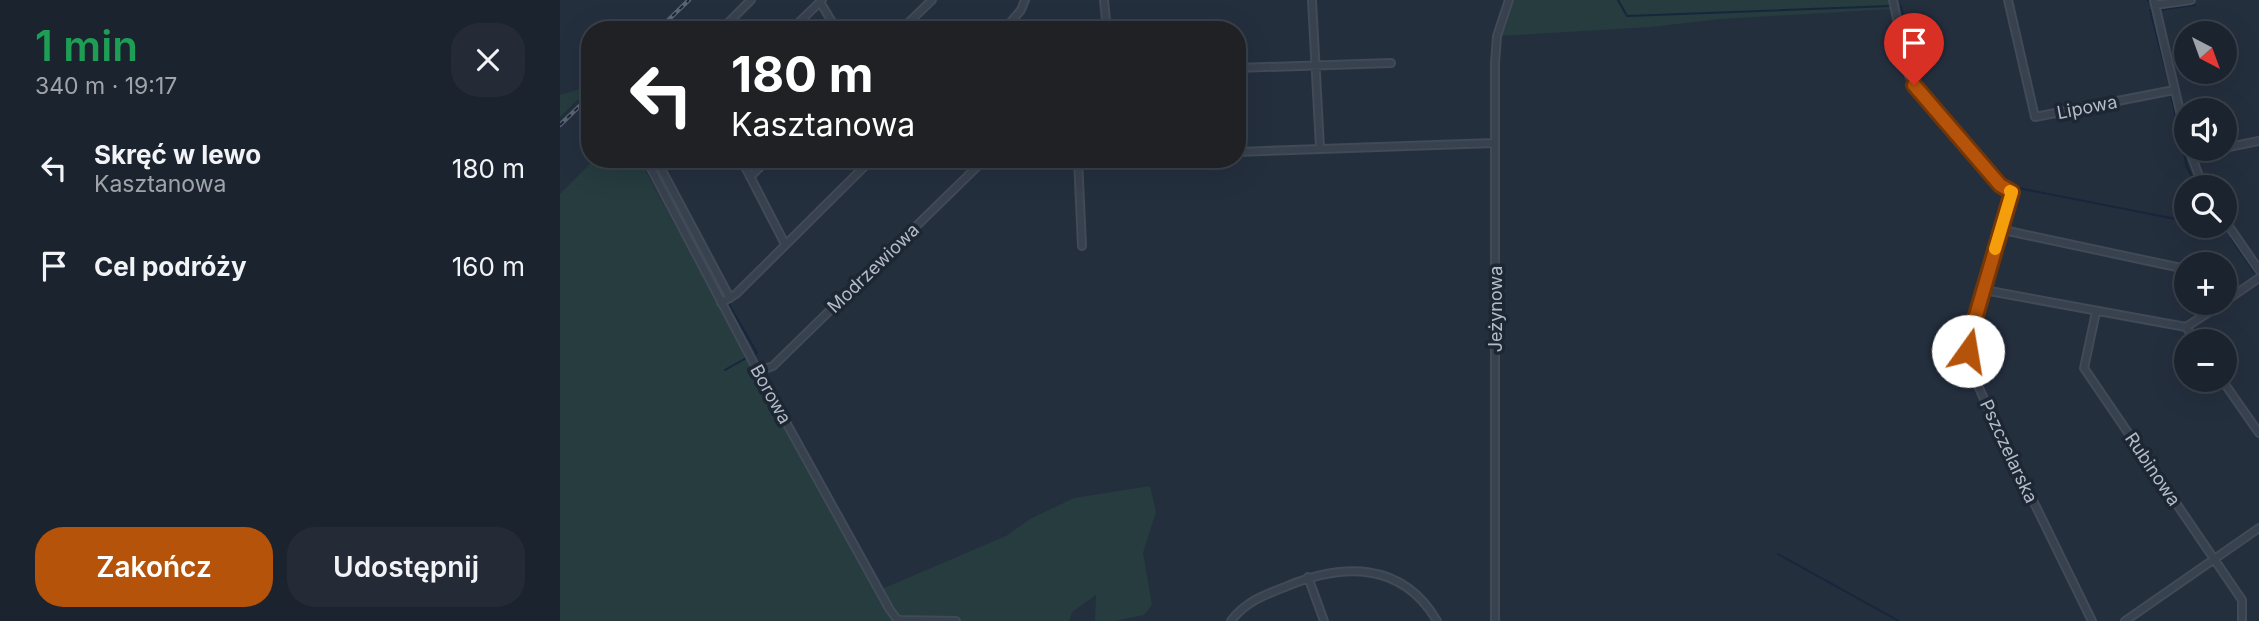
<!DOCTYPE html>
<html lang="pl">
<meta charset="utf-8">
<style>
:root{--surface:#1b232e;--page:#242b36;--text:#f1f3f6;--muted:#a0a4aa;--line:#39404a;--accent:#b45309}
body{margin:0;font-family:Inter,sans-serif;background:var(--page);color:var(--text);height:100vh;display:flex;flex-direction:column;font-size:26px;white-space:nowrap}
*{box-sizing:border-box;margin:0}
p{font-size:23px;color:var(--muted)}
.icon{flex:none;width:38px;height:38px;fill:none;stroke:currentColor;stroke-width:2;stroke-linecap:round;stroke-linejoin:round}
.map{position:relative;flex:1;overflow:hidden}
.sheet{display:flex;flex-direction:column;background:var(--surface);width:560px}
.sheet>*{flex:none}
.top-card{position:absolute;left:21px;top:21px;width:665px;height:147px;border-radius:28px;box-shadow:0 7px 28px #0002,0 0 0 2px var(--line);background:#202124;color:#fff;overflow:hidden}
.needle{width:46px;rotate:139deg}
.controls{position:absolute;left:1614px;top:21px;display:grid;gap:14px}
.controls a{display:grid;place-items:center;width:63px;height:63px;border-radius:50%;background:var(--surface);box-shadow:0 7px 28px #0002,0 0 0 2px var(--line);font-size:35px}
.pin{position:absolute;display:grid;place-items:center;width:60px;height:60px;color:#fff;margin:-72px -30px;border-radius:50% 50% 50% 0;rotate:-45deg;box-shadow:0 0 7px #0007}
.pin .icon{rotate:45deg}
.me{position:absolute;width:77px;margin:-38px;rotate:13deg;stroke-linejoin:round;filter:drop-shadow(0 0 5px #0008)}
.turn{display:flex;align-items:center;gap:24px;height:147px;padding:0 35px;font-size:32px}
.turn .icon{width:91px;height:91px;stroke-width:2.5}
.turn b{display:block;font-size:49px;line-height:60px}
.round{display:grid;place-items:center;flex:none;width:74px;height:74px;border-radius:28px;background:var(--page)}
.head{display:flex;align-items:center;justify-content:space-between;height:119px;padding:0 35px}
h1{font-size:42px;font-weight:600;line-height:52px;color:#1e9e55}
.action{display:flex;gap:14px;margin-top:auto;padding:14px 35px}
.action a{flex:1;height:80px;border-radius:28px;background:var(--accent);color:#fff;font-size:28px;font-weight:600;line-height:80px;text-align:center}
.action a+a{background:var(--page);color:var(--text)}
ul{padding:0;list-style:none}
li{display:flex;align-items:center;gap:21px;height:98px;padding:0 35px}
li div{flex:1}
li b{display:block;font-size:26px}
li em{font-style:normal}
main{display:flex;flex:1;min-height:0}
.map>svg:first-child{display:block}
.green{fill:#263c3f}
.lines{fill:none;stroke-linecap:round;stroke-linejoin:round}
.stream{stroke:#17263c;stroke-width:2}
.street-casing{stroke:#414a57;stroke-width:10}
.street{stroke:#38414e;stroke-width:6}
.rail-casing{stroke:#5a6575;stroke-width:4.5}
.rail{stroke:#1d2633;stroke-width:2;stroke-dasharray:5;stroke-linecap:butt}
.route-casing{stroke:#753606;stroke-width:18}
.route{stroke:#b45309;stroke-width:12}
.slow{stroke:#f59e0b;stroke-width:12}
.labels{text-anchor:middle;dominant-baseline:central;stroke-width:7;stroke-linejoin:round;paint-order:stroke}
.street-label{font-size:18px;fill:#b4bcc9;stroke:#1d2633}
</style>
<main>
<section class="sheet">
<div class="head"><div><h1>1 min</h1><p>340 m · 19:17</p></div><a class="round"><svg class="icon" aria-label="close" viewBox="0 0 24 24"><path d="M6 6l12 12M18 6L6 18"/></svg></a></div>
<ul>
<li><svg class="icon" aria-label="left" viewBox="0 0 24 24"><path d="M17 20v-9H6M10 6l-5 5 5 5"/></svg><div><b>Skręć w lewo</b><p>Kasztanowa</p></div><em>180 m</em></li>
<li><svg class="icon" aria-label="arrive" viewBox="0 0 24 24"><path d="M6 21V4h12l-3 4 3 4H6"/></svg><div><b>Cel podróży</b></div><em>160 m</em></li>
</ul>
<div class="action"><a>Zakończ</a><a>Udostępnij</a></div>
</section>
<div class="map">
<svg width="1699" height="621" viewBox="0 0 1699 621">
<rect width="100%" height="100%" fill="#242f3e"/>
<path class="green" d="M 952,0 L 1329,0 L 1331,9 L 1161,19 L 1091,27 L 940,36 Z
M 30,86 L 30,88 L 0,117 L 0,95 Z
M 35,159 L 79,159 L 315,592 L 446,536 L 470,519 L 514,498 L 590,486 L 596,512 L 583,553 L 592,605 L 584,615 L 555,621 L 535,621 L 536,595 L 512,612 L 509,621 L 0,621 L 0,194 Z"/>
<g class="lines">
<path class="stream" d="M 1058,0 L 1067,16 L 1331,6
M 1588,0 L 1588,1
M 1341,6 L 1357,80 L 1453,187 L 1626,221
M 1590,10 L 1610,86
M 1600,10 L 1635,5
M 1611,95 L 1627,167 L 1638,187
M 91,159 L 164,295
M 1650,226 L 1665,230
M 1671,238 L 1695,273
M 168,303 L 197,353 L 194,355
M 165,370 L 188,357
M 1218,554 L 1339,621"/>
<g class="street-casing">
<path id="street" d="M 544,0 L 547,30
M 752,0 L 760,148
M 1333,0 L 1349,76 L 1354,85 L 1441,185 L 1452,192 L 1408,343 L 1409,359 L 1415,379 L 1435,423 L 1532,621
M 1448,0 L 1475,117 L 1614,90
M 1594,0 L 1626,137
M 260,2 L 277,30
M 1595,5 L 1631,0
M 161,30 L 191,0
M 231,30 L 262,0
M 341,30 L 372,0
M 444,30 L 461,10 L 465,0
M 677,68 L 831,63
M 1664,148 L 1699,141
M 1629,149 L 1643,187
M 677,152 L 934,143
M 1631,155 L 1661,149
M 86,159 L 202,379 L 330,610 L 337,619 L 341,620 L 396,621
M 100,159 L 97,161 L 170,298
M 181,159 L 225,244
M 518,159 L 522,246
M 190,177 L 208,159
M 1664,219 L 1699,270
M 1448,231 L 1626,269
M 1664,278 L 1676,294
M 1424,290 L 1626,327 L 1636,341
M 1664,302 L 1699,278
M 161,303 L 176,294 L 312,159
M 1536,312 L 1524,368 L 1682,600 L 1682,621
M 1626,327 L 1663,303
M 198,371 L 213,366 L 425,159
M 1662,380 L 1699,433
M 748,577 L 764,621
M 671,621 C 685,602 704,595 725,587 C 782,563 842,561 877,621
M 935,621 L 935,63 L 937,36 L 949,0
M 1565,621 L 1699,528"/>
</g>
<use href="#street" class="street"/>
<g class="rail-casing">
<path id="rail" d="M 98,30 L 129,0
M 0,125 L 30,96"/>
</g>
<use href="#rail" class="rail"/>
</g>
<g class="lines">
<g class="route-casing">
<path id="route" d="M 1354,85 L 1440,185 L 1452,192 L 1408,343 L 1408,351"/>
</g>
<use href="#route" class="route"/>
<path class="slow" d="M 1435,249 L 1452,192 L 1450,191"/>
</g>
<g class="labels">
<g class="street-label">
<text transform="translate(1527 107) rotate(-11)">Lipowa</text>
<text transform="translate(313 268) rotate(-44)">Modrzewiowa</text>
<text transform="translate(935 309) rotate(-90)">Jeżynowa</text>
<text transform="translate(211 394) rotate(61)">Borowa</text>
<text transform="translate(1449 451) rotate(65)">Pszczelarska</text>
<text transform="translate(1593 469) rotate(56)">Rubinowa</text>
</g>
</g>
</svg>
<div class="controls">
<a><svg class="needle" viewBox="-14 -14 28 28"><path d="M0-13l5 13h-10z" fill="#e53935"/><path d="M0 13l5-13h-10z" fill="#a0a4aa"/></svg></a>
<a><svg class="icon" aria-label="sound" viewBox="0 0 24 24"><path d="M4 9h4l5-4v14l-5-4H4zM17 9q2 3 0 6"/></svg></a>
<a><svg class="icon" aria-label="search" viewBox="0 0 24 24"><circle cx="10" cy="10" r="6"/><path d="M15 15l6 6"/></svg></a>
<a>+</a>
<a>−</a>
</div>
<div class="pin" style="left:1354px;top:85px;background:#d93025"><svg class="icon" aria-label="arrive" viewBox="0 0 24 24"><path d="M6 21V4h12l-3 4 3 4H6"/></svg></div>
<svg class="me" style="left:1408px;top:351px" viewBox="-20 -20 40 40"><circle r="19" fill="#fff"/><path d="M0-13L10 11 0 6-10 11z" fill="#b45309"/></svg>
<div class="top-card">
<div class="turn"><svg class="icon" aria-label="left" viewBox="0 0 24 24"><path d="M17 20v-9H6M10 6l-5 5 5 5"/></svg><div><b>180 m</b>Kasztanowa</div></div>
</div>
</div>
</main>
